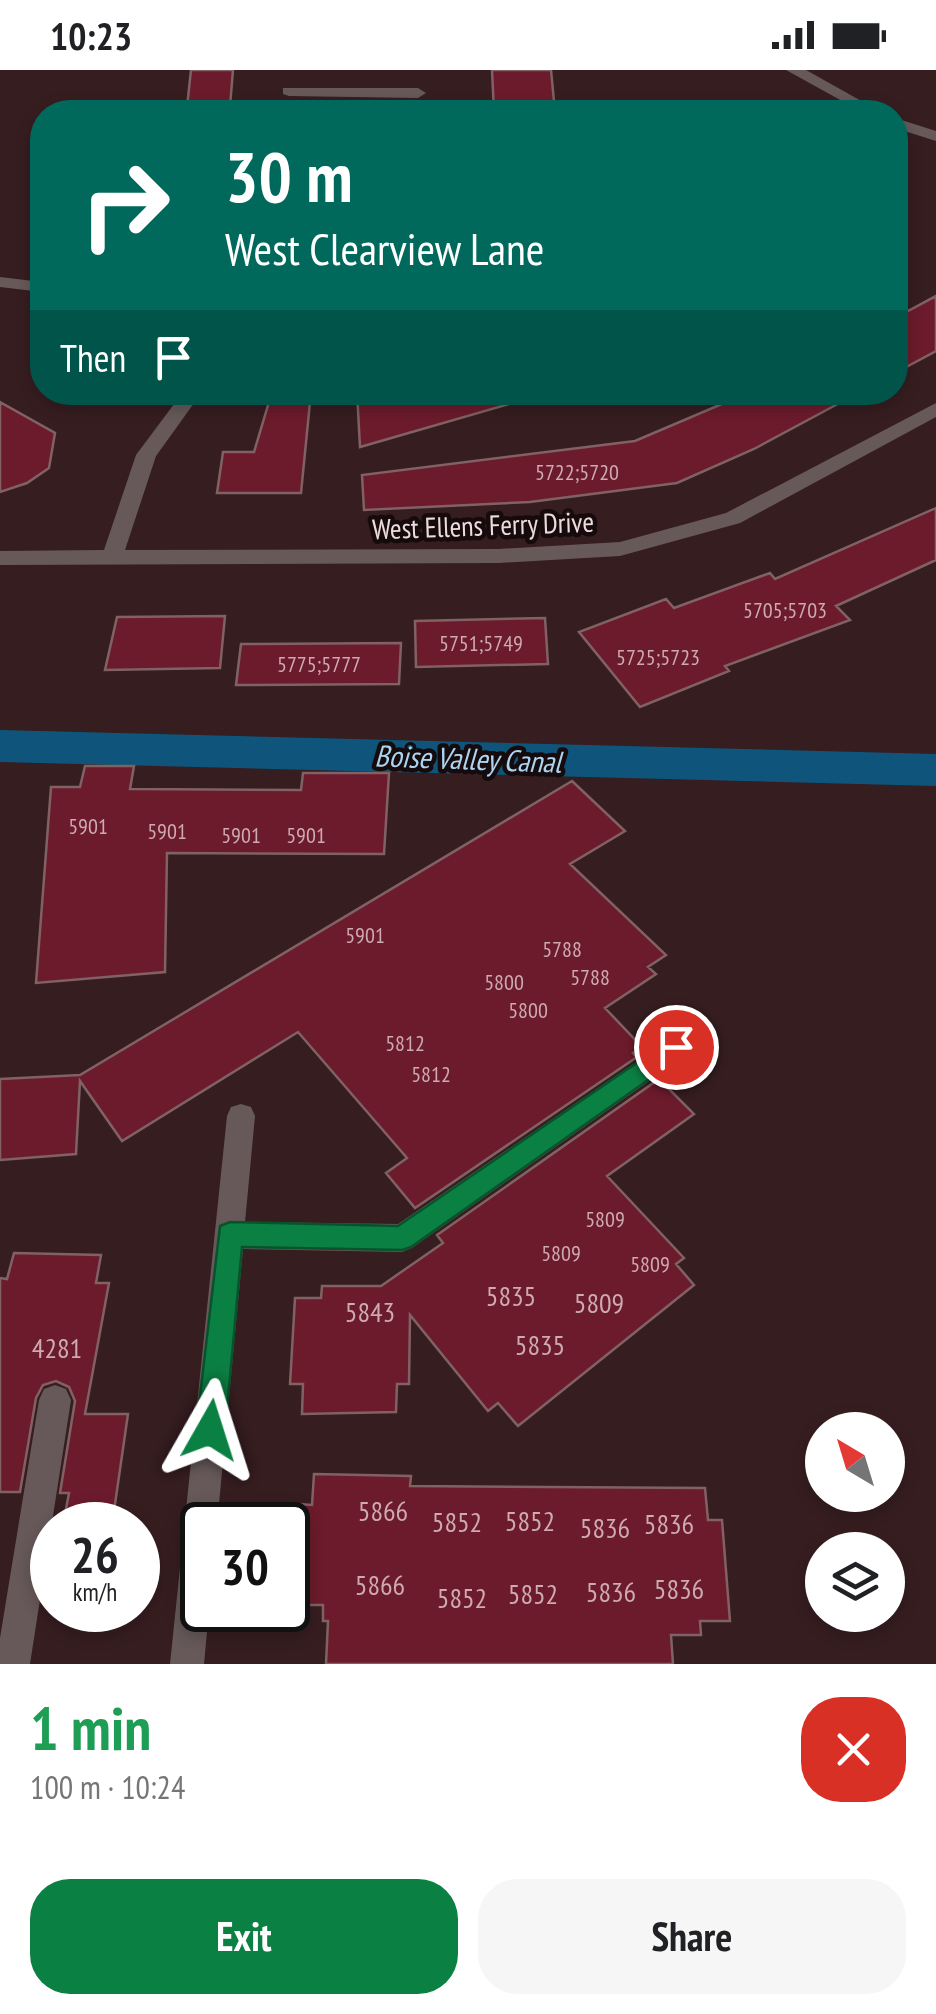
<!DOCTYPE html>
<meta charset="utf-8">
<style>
:root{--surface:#fff;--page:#f6f6f6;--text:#202124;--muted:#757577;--accent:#0b8043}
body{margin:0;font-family:"PT Sans Narrow",sans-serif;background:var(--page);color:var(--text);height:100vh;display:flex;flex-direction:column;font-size:38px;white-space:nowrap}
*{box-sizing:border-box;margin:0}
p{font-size:32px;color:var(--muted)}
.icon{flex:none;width:55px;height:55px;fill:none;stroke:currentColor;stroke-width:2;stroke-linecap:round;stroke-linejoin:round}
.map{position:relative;height:1594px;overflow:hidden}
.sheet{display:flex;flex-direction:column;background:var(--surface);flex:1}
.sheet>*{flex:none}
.hud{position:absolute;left:30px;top:30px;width:878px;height:305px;border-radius:40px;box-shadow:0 5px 15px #0003;background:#00695c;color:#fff;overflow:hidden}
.needle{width:65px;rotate:322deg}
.fabs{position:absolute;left:805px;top:1342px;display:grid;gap:20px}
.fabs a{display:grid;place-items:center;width:100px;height:100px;border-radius:50%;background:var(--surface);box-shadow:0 5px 15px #0003;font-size:50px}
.speed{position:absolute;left:30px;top:1432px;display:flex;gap:20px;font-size:50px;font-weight:700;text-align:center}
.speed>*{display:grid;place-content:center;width:130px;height:130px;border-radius:50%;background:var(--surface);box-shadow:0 5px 15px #0003;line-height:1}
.speed small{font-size:25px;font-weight:400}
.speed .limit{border:5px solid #111;border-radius:15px;background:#fff;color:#111}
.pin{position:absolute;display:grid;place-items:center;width:85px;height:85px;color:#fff;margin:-42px;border:5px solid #fff;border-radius:50%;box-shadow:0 2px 10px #0007}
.me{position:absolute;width:110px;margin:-55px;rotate:6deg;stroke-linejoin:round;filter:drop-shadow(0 0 8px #0008)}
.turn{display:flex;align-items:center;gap:35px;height:210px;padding:0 30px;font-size:45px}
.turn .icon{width:130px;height:130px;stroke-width:2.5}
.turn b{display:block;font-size:70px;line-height:85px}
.then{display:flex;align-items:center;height:95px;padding:0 30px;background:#0003;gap:20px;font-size:38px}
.round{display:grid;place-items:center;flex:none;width:105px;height:105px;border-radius:40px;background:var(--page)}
.headline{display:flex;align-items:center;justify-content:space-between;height:170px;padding:0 30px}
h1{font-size:60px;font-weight:700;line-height:75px;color:#1e9e55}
.action{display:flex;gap:20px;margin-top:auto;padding:20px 30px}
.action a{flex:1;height:115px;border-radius:40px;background:var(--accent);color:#fff;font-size:40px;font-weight:700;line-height:115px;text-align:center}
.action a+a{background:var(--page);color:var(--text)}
.status{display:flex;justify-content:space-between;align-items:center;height:70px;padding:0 50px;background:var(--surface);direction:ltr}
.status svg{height:28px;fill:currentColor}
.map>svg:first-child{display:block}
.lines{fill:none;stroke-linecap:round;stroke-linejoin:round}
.canal{fill:#0f557b;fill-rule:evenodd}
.building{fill:#6c1b2c;stroke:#806164;stroke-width:2.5}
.street{fill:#67595a;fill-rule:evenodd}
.route{fill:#0b8043;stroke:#07532c;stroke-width:2.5}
.labels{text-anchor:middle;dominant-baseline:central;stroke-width:9;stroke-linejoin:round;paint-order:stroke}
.number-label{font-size:22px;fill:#cdabb1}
.street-label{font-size:28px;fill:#eddbdd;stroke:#160b0c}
.near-number-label{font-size:28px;fill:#cdabb1}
.water-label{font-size:30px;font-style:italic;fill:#acd4f0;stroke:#160b0c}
</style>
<div class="status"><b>10:23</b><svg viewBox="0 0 49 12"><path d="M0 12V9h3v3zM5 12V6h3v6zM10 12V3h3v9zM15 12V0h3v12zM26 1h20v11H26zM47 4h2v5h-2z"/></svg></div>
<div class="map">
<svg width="936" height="1594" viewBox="0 0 936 1594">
<rect width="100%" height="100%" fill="#361d20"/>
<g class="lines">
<path class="canal" d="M 0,660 L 936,684 L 936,716 L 0,692 Z"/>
</g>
<path class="building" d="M 191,0 L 233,0 L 230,36 L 187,37 Z
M 492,0 L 551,0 L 555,42 L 494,42 Z
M 936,226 L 936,281 L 895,303 L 895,248 Z
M 272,322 L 311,322 L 301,423 L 217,423 L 223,382 L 254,382 Z
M 357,322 L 514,322 L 516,332 L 360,377 Z
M 750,322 L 860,322 L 754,379 L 677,413 L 530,432 L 364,440 L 362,405 L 635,371 Z
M 0,332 L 55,363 L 49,398 L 27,413 L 0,422 Z
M 936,438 L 936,490 L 836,536 L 850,550 L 725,596 L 729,601 L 640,637 L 579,562 L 666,529 L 674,538 L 770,503 L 775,509 Z
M 225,546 L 220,598 L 105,600 L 117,547 Z
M 545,548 L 548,594 L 416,597 L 415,551 Z
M 401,573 L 399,614 L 236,615 L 241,574 Z
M 85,696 L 134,696 L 130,719 L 301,720 L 303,703 L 389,703 L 384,784 L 167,783 L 165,902 L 36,913 L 51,717 L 80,717 Z
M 572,711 L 625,761 L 570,794 L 666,885 L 648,897 L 656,904 L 605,938 L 642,977 L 633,983 L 637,987 L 415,1138 L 386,1103 L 407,1088 L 298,962 L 122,1071 L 80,1011 L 76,1084 L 0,1090 L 0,1009 L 80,1005 Z
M 659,1009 L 694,1044 L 607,1106 L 684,1188 L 676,1194 L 694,1215 L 518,1356 L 498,1333 L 488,1341 L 410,1245 L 409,1314 L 397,1314 L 396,1342 L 302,1344 L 303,1314 L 290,1314 L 295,1228 L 321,1228 L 322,1216 L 381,1216 L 443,1173 L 437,1165 Z
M 14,1183 L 101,1185 L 96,1213 L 109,1213 L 85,1344 L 128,1344 L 112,1455 L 63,1455 L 69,1423 L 60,1423 L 75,1331 L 69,1317 L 56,1311 L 43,1315 L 36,1328 L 20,1422 L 0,1422 L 0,1208 L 7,1209 Z
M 314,1404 L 411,1406 L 410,1416 L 705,1418 L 708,1450 L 722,1450 L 730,1551 L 700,1551 L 701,1565 L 671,1565 L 673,1594 L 326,1594 L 328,1551 L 323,1551 L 323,1535 L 292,1535 L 300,1434 L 312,1435 Z"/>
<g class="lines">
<path class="street" d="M 786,0 L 806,0 L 881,42 L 862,42 Z
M 283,18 L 418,18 L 426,23 L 418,28 L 289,26 L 283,24 Z
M 895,48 L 936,61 L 936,71 L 895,58 Z
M 0,207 L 42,212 L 42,222 L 0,217 Z
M 183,322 L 202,322 L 156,386 L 125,480 L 499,479 L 620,472 L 726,443 L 936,333 L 936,347 L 740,453 L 620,486 L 499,493 L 0,495 L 0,481 L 104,480 L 136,385 Z
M 676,965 L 686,969 L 690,977 L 686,985 L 412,1178 L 402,1182 L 243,1179 L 217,1455 L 202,1455 L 202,1540 L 209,1540 L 204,1594 L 170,1594 L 227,1046 L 231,1037 L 241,1034 L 251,1037 L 255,1046 L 245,1152 L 398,1154 Z
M 55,1315 L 66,1319 L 71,1330 L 30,1594 L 0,1594 L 0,1568 L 39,1330 L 44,1319 Z"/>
</g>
<path class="route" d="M 676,966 L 685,969 L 689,977 L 685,984 L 411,1177 L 402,1180 L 242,1177 L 225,1360 L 220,1370 L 210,1374 L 200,1370 L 196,1360 L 220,1156 L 230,1152 L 398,1156 Z"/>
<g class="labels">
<g class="number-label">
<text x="577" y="402">5722;5720</text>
<text x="785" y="540">5705;5703</text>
<text x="481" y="573">5751;5749</text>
<text x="658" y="587">5725;5723</text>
<text x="319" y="594">5775;5777</text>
<text x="88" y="756">5901</text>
<text x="167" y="761">5901</text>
<text x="241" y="765">5901</text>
<text x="306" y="765">5901</text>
<text x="365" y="865">5901</text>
<text x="562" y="879">5788</text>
<text x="590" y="907">5788</text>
<text x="504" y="912">5800</text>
<text x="528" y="940">5800</text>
<text x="405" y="973">5812</text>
<text x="431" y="1004">5812</text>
<text x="605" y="1149">5809</text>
<text x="561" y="1183">5809</text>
<text x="650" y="1194">5809</text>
</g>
<g class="street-label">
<text transform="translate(483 455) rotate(-2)">West Ellens Ferry Drive</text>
</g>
<g class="near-number-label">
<text x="511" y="1225">5835</text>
<text x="599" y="1232">5809</text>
<text x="370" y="1241">5843</text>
<text x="540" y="1274">5835</text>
<text x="57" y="1277">4281</text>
<text x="383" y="1440">5866</text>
<text x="530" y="1450">5852</text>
<text x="457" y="1451">5852</text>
<text x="669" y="1453">5836</text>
<text x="605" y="1457">5836</text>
<text x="380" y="1514">5866</text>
<text x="679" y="1518">5836</text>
<text x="611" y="1521">5836</text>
<text x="533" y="1523">5852</text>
<text x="462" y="1527">5852</text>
</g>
<g class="water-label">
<text transform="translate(468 688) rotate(2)">Boise Valley Canal</text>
</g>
</g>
</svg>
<div class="fabs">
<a><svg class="needle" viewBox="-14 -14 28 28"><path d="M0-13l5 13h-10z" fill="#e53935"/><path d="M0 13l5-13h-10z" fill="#757577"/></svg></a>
<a><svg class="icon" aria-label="layers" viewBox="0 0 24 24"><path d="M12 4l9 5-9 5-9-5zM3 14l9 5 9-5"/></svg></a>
</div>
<div class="speed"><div>26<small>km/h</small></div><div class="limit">30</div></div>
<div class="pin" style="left:676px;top:977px;background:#d93025"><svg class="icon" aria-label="arrive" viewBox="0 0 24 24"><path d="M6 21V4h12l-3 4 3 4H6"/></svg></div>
<svg class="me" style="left:210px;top:1360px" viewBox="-20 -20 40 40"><path d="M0-17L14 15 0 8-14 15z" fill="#0b8043" stroke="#fff" stroke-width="4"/></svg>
<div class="hud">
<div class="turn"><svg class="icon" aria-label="right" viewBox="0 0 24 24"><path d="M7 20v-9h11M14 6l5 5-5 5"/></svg><div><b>30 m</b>West Clearview Lane</div></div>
<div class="then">Then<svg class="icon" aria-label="arrive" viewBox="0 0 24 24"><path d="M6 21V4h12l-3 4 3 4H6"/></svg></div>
</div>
</div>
<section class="sheet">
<div class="headline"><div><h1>1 min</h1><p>100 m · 10:24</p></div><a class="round" style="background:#d93025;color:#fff"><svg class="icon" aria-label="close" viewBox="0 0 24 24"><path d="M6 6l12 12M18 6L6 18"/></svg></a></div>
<div class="action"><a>Exit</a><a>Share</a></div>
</section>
